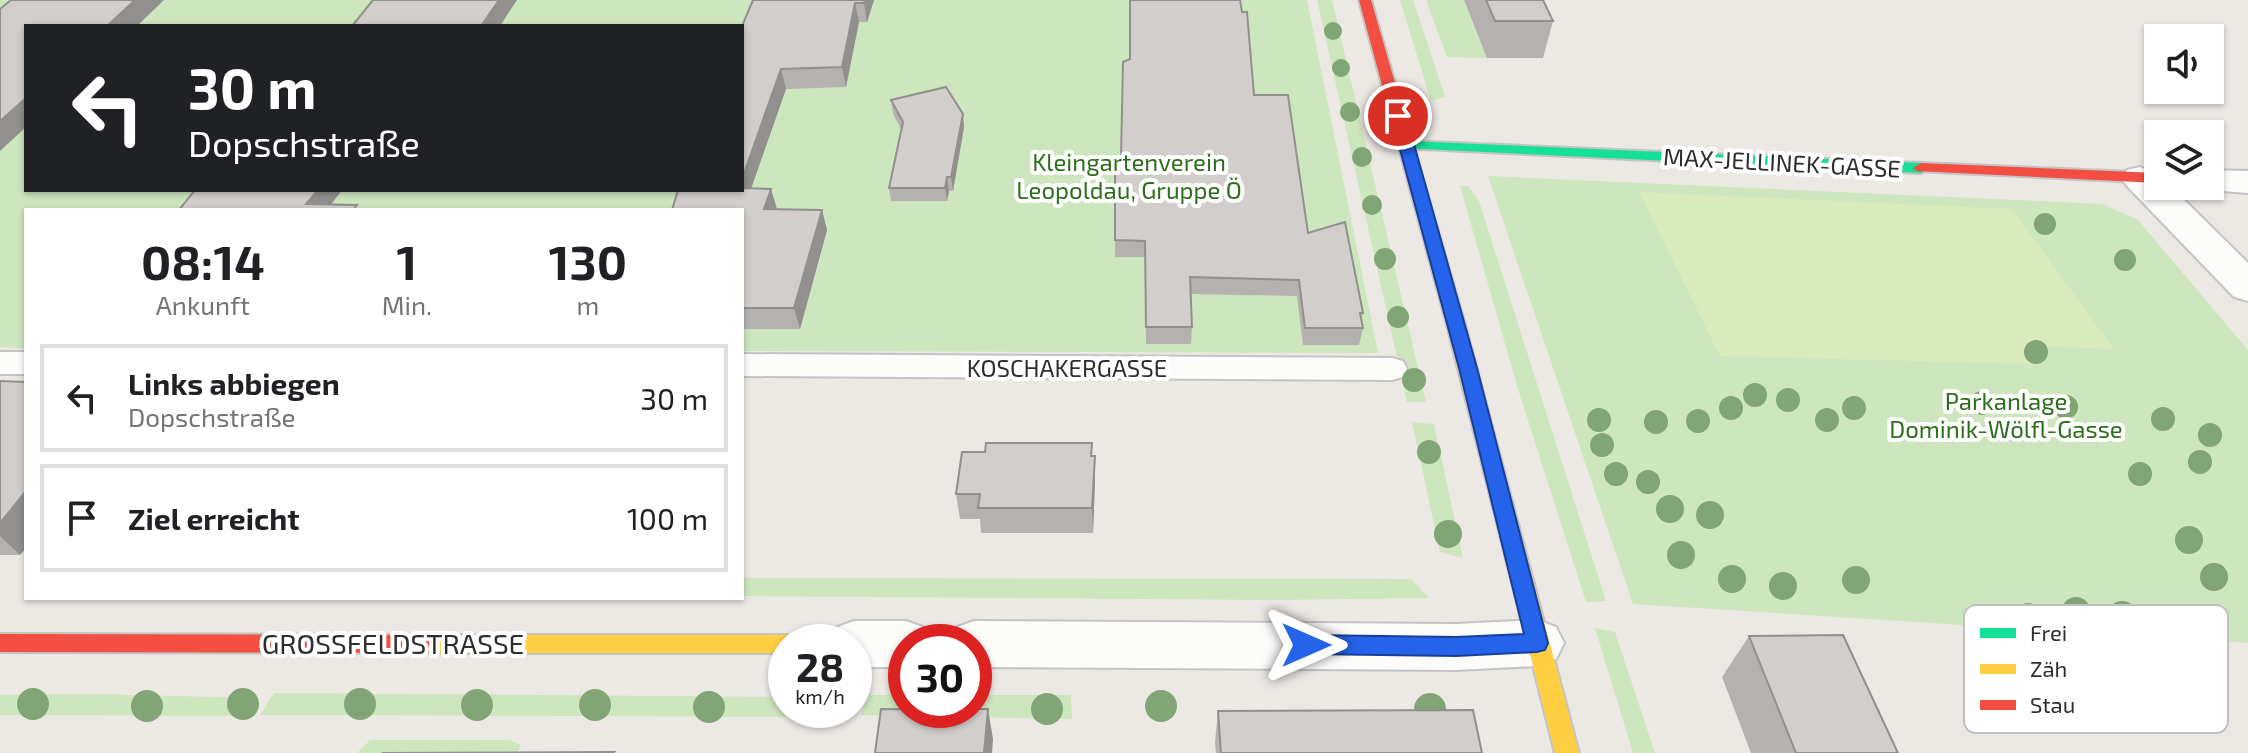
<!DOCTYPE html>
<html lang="de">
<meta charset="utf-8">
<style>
:root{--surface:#fff;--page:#f6f6f6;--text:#202124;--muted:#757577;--line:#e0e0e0}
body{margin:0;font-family:"Exo 2",sans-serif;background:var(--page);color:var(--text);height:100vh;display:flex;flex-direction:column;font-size:30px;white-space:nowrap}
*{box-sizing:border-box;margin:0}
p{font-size:26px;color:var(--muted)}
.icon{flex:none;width:44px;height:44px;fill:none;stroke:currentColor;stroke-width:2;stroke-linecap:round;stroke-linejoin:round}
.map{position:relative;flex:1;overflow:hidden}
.drawer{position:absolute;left:24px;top:208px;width:720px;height:392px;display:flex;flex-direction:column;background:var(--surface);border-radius:0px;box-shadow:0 2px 6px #0004}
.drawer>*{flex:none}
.guide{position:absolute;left:24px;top:24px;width:720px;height:168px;border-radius:0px;box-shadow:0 2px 6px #0004;background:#202124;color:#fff;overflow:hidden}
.tools{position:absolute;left:2144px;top:24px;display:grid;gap:16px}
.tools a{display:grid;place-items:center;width:80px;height:80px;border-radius:0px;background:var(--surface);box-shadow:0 2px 6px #0004;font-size:40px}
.speed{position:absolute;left:768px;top:624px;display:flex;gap:16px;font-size:40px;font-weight:700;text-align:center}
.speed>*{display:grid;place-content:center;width:104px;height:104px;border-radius:50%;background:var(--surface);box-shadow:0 2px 6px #0004;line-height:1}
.speed small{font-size:20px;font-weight:400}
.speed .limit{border:12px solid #d22;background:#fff;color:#111}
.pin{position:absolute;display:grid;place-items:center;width:68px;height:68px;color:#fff;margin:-34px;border:4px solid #fff;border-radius:50%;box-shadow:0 2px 8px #0007}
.me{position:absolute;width:88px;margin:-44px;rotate:90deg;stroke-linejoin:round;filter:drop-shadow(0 0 6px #0008)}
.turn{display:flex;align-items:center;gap:28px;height:168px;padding:0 32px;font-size:36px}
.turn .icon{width:104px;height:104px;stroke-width:2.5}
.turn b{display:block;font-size:56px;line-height:68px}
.eta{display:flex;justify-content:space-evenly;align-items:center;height:136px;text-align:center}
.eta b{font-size:48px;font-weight:700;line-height:56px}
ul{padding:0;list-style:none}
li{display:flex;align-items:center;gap:24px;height:108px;margin:0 16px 12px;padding:0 16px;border:4px solid var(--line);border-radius:0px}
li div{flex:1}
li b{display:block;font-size:30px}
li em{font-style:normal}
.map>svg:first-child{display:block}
.green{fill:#cee6be;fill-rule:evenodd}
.pitch{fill:#d9eabb}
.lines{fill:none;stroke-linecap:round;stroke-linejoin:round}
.lane-casing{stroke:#c5c4c5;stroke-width:4}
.street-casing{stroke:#c5c4c5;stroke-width:4}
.fast-casing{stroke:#c5c4c5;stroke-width:4}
.slow-casing{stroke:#c5c4c5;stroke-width:4}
.jam-casing{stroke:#c5c4c5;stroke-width:4}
.lane{fill:#fcfcfb;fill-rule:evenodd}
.street{fill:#fcfcfb;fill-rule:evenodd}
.fast{fill:#16e098;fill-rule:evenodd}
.slow{fill:#ffcf43;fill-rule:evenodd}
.jam{fill:#f24e42;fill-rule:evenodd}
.tree{fill:#82a575}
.wall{fill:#b4b1af}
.shaded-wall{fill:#92908e}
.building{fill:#d1cecb;stroke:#92908e;stroke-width:2}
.route{fill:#2563eb;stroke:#184099;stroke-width:2}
.labels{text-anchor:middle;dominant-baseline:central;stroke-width:8;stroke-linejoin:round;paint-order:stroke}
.park-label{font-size:24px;fill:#2c6e1b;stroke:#fff}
.street-label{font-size:24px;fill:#2e2e2e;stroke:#fff}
.near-street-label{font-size:28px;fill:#2e2e2e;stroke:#fff}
.key{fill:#fff;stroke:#c0c0c0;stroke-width:2}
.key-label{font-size:22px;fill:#2e2e2e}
</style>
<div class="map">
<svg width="2248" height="753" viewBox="0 0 2248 753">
<rect width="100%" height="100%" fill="#ece8e4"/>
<path class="green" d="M 0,0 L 1307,0 L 1378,353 L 742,351 L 742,210 L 26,210 L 26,348 L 0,347 ZM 26,26 L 742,26 L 742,190 L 26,190 Z
M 1317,0 L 1332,0 L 1426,402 L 1407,402 Z
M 1400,0 L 1413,0 L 1445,97 L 1431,101 Z
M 1426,0 L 1464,0 L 1487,58 L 1447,57 Z
M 1488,176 L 2103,204 L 2138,220 L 2248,350 L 2248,643 L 1633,604 Z
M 1460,186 L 1468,186 L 1479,201 L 1606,601 L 1586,602 L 1518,389 Z
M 1412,422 L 1434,424 L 1463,558 L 1440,552 Z
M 742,578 L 1411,579 L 1429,598 L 1272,600 L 742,596 Z
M 1595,628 L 1615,632 L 1655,753 L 1633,753 Z
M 274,693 L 786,697 L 786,710 L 850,710 L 848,717 L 260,715 Z
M 97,694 L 255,698 L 245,716 L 0,715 L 0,695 Z
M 867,695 L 906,695 L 906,710 L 974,710 L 974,695 L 1071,695 L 1072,719 L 861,715 Z
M 370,740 L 510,740 L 521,745 L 517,753 L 357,753 Z"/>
<path class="pitch" d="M 1639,192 L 2012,209 L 2114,349 L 2026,346 L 2035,364 L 1720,356 Z"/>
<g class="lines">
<g class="lane-casing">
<path id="lane" d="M 0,352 L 26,352 L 26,374 L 0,374 Z
M 742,354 L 1392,358 L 1403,361 L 1407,369 L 1403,377 L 1392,380 L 742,376 Z"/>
</g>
<g class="street-casing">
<path id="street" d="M 2140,167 L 2158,175 L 2158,186 L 2170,186 L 2248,263 L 2248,301 L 2234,297 L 2127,186 L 2121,178 L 2127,170 Z
M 2210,170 L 2248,171 L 2248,193 L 2197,189 L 2195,186 L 2210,186 Z
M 1537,620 L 1556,627 L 1564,643 L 1556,659 L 1537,666 L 1456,670 L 974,667 L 974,642 L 948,642 L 955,628 L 974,621 L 1456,624 Z
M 854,621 L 906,621 L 925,628 L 932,642 L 906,642 L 906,667 L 854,667 L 854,642 L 828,642 L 835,628 Z"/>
</g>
<g class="fast-casing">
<path id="fast" d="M 1407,141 L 1921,163 L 1929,168 L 1921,173 L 1402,148 L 1402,142 Z"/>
</g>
<g class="slow-casing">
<path id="slow" d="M 1456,319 L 1465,325 L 1579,753 L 1555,753 L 1447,325 Z
M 427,635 L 786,635 L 794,637 L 796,642 L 786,642 L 786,653 L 427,653 L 419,651 L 416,644 L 419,637 Z"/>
</g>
<g class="jam-casing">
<path id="jam" d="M 1359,0 L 1371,0 L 1465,325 L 1462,329 L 1456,331 L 1447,325 Z
M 1921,163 L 2158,173 L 2158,183 L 1916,171 L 1913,168 Z
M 0,634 L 427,635 L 435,637 L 438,644 L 435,651 L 427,653 L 0,652 Z"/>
</g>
<use href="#lane" class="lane"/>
<use href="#street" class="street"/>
<use href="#fast" class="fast"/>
<use href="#slow" class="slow"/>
<use href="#jam" class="jam"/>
</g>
<g class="tree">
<circle cx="1333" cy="31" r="9"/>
<circle cx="1341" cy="68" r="9"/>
<circle cx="1350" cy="112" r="10"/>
<circle cx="1362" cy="157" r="10"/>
<circle cx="1372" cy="205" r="10"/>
<circle cx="2045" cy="224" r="11"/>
<circle cx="1385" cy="259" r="11"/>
<circle cx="2125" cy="260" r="11"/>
<circle cx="1398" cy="317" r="11"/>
<circle cx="2036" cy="352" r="12"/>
<circle cx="1414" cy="380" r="12"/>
<circle cx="1755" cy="395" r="12"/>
<circle cx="1788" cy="400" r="12"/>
<circle cx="1982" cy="403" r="12"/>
<circle cx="2066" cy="407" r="12"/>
<circle cx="1731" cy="408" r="12"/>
<circle cx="1854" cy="408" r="12"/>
<circle cx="2163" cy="419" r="12"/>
<circle cx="1599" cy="420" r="12"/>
<circle cx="1827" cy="420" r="12"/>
<circle cx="1698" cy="421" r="12"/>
<circle cx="1656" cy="422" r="12"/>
<circle cx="2210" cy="435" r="12"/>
<circle cx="1602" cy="445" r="12"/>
<circle cx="1429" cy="452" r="12"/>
<circle cx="2200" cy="462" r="12"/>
<circle cx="1616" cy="474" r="12"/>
<circle cx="2140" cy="474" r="12"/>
<circle cx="1648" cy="482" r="12"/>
<circle cx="1670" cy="509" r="14"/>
<circle cx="1710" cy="515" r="14"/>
<circle cx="1448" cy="534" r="14"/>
<circle cx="2189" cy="540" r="14"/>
<circle cx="1681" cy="555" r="14"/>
<circle cx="2214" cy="577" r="14"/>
<circle cx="1732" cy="579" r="14"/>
<circle cx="1856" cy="580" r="14"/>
<circle cx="1783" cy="586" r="14"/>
<circle cx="2076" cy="611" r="14"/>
<circle cx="2122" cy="615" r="14"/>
<circle cx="2028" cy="617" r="14"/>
<circle cx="2212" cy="618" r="14"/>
<circle cx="33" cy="704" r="16"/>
<circle cx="243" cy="704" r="16"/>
<circle cx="360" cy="704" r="16"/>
<circle cx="477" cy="705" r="16"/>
<circle cx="595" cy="705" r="16"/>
<circle cx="147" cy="706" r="16"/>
<circle cx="1161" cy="706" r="16"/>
<circle cx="709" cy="707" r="16"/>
<circle cx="1047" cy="709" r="16"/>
<circle cx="1430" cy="709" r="16"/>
</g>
<path class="wall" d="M 753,0 L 874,0 L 867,22 L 859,22 L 846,87 L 786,89 L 751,188 L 776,209 L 822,210 L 827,230 L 800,329 L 742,329 L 742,210 Z
M 1464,0 L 1543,0 L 1553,21 L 1543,58 L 1487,58 Z
M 1254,95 L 1308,233 L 1363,313 L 1361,322 L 1363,328 L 1359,345 L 1303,345 L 1297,296 L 1191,294 L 1192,327 L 1191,344 L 1146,344 L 1145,257 L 1115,257 L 1115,157 L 1121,157 Z
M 891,100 L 964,127 L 953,191 L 949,191 L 947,201 L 891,201 L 889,188 L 901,129 L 893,114 Z
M 0,381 L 26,382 L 26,548 L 20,555 L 0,555 Z
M 1092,456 L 1095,456 L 1095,481 L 1093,533 L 981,533 L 980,519 L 960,519 L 956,494 Z
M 1749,636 L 1898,753 L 1751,753 L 1722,677 Z
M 1218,711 L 1482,753 L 1216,753 L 1215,742 Z"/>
<path class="shaded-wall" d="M 135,0 L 164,0 L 137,26 L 107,26 Z
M 499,0 L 517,0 L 500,26 L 481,26 Z
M 865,0 L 874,0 L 867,22 L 864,3 Z
M 855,3 L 859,22 L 846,87 L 842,67 Z
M 781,69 L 786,89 L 744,209 L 742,179 Z
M 26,98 L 26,127 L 0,151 L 0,121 Z
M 963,114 L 964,127 L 953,191 L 951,177 Z
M 947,177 L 949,191 L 947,201 L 945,188 Z
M 771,189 L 777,209 L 764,209 Z
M 318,190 L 342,190 L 327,210 L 306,204 Z
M 822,210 L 827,230 L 800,329 L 794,308 Z
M 1095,456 L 1095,481 L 1093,533 L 1092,508 Z
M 26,491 L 26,548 L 20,555 L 0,536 L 0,523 Z
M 988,709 L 993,739 L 992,753 L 984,753 Z"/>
<path class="building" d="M 11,0 L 135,0 L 107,26 L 26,26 L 26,98 L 0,121 L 0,9 Z
M 373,0 L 499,0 L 481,26 L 352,26 Z
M 753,0 L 865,0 L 864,3 L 855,3 L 842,67 L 781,69 L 742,179 L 742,26 Z
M 1130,0 L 1240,0 L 1242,12 L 1247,12 L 1254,95 L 1288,95 L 1308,233 L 1345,222 L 1363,313 L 1360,313 L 1363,328 L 1305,328 L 1299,280 L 1190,277 L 1192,327 L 1146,327 L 1145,241 L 1115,240 L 1115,157 L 1121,157 L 1123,62 L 1130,59 Z
M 1486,0 L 1543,0 L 1553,21 L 1495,21 Z
M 946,87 L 963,114 L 951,177 L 947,177 L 945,188 L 889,188 L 903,122 L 891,100 Z
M 742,188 L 771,189 L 764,209 L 822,210 L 794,308 L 742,308 L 742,210 L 672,210 L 678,190 L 742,190 Z
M 195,190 L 318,190 L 306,204 L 357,205 L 353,210 L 179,210 Z
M 0,381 L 26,382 L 26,491 L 0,523 Z
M 986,443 L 1092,443 L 1091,456 L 1095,456 L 1092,508 L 978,508 L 980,494 L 956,494 L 962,452 L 985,452 Z
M 1843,635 L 1898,753 L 1796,753 L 1749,636 Z
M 881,709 L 974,710 L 974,709 L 988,709 L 984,753 L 875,753 Z
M 1473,710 L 1482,753 L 1221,753 L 1218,711 Z
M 614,752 L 613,753 L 382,753 Z"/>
<path class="route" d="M 1398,112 L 1406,116 L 1477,368 L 1548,643 L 1545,650 L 1537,652 L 1456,656 L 1306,654 L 1298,652 L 1295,645 L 1298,638 L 1306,635 L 1456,637 L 1524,634 L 1459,368 L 1391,116 Z"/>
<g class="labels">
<g class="park-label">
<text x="1129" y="161">Kleingartenverein<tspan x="1129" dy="28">Leopoldau, Gruppe Ö</tspan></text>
<text x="2006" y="400">Parkanlage<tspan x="2006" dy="28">Dominik-Wölfl-Gasse</tspan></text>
</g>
<g class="street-label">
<text transform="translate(1782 162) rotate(3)">MAX-JELLINEK-GASSE</text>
<text x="1067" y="367">KOSCHAKERGASSE</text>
</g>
<g class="near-street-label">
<text x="393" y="643">GROSSFELDSTRASSE</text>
</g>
</g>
<rect x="1964" y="605" width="264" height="128" rx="12" class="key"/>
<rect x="1980" y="628" width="36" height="10" fill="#16e098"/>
<rect x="1980" y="664" width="36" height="10" fill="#ffcf43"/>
<rect x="1980" y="700" width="36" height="10" fill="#f24e42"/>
<g class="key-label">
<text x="2030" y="641">Frei</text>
<text x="2030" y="677">Zäh</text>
<text x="2030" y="713">Stau</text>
</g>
</svg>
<div class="tools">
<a><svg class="icon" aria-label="sound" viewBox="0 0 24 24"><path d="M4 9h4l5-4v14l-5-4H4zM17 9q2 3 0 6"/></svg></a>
<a><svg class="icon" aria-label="layers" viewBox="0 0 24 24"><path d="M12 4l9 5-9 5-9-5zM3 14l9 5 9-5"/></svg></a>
</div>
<div class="speed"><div>28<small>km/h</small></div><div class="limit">30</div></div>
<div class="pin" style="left:1398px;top:116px;background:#d93025"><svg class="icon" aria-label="arrive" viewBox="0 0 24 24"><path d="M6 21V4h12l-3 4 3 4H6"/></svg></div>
<svg class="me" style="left:1306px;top:645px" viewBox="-20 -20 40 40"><path d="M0-17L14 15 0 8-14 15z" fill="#2563eb" stroke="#fff" stroke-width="4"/></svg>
<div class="guide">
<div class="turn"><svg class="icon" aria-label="left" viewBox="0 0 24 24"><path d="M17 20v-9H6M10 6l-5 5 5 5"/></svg><div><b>30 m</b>Dopschstraße</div></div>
</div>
<section class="drawer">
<div class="eta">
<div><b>08:14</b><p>Ankunft</p></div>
<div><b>1</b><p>Min.</p></div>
<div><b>130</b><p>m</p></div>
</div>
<ul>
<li><svg class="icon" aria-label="left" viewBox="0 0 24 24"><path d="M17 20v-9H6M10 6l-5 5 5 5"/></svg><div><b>Links abbiegen</b><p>Dopschstraße</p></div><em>30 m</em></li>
<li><svg class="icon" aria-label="arrive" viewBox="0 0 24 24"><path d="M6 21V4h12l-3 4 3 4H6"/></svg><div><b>Ziel erreicht</b></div><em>100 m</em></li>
</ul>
</section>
</div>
